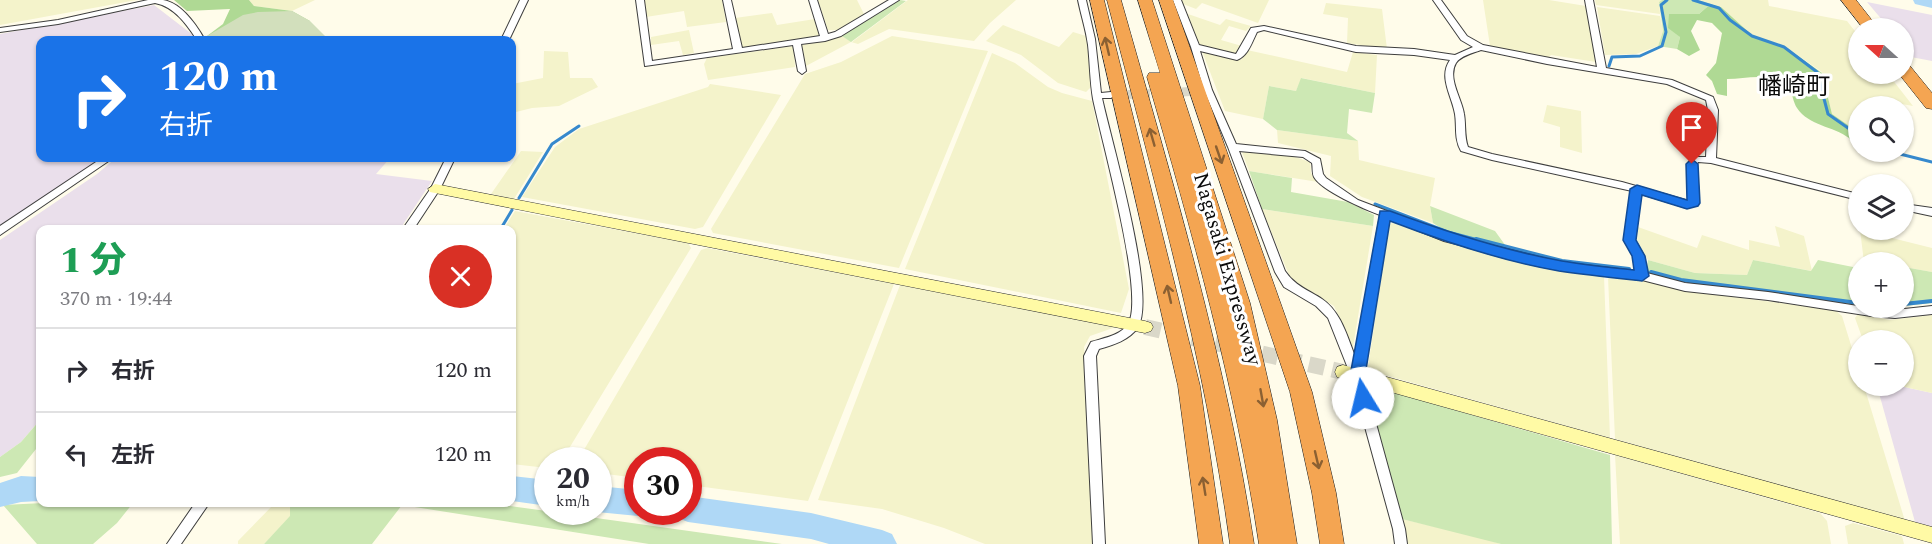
<!DOCTYPE html>
<html lang="ja">
<meta charset="utf-8">
<style>
:root{--surface:#fff;--page:#f2f2f3;--text:#2b2b33;--muted:#7c7c81;--line:#e1e1e2}
body{margin:0;font-family:Spectral,"Noto Sans JP",serif;background:var(--page);color:var(--text);height:100vh;display:flex;flex-direction:column;font-size:22px;white-space:nowrap}
*{box-sizing:border-box;margin:0}
p{font-size:20px;color:var(--muted)}
.icon{flex:none;width:33px;height:33px;fill:none;stroke:currentColor;stroke-width:2;stroke-linecap:round;stroke-linejoin:round}
.map{position:relative;flex:1;overflow:hidden}
.drawer{position:absolute;left:36px;top:225px;width:480px;height:282px;display:flex;flex-direction:column;background:var(--surface);border-radius:12px;box-shadow:0 2px 4px #0004}
.drawer>*{flex:none}
.hud{position:absolute;left:36px;top:36px;width:480px;height:126px;border-radius:12px;box-shadow:0 2px 4px #0004;background:#1a73e8;color:#fff;overflow:hidden}
.needle{width:39px;rotate:291deg}
.tools{position:absolute;left:1848px;top:18px;display:grid;gap:12px}
.tools a{display:grid;place-items:center;width:66px;height:66px;border-radius:50%;background:var(--surface);box-shadow:0 2px 4px #0004;font-size:30px}
.speed{position:absolute;left:534px;top:447px;display:flex;gap:12px;font-size:30px;font-weight:700;text-align:center}
.speed>*{display:grid;place-content:center;width:78px;height:78px;border-radius:50%;background:var(--surface);box-shadow:0 2px 4px #0004;line-height:1}
.speed small{font-size:15px;font-weight:400}
.speed .limit{border:9px solid #d22;background:#fff;color:#111}
.pin{position:absolute;display:grid;place-items:center;width:51px;height:51px;color:#fff;margin:-62px -26px;border-radius:50% 50% 50% 0;rotate:-45deg;box-shadow:0 0 6px #0007}
.pin .icon{rotate:45deg}
.me{position:absolute;width:66px;margin:-33px;rotate:351deg;stroke-linejoin:round;filter:drop-shadow(0 0 4px #0008)}
.turn{display:flex;align-items:center;gap:21px;height:126px;padding:0 24px;font-size:27px}
.turn .icon{width:78px;height:78px;stroke-width:2.5}
.turn b{display:block;font-size:42px;line-height:51px}
.round{display:grid;place-items:center;flex:none;width:63px;height:63px;border-radius:32px;background:var(--page)}
.overview{display:flex;align-items:center;justify-content:space-between;height:102px;padding:0 24px}
h1{font-size:36px;font-weight:800;line-height:45px;color:#1e9e55}
ul{padding:0;list-style:none}
li{display:flex;align-items:center;gap:18px;height:84px;padding:0 24px;border-top:2px solid var(--line)}
li div{flex:1}
li b{display:block;font-size:22px}
li em{font-style:normal}
.map>svg:first-child{display:block}
.industrial{fill:#eadfeb}
.farmland{fill:#f4f3cb}
.green{fill:#cde8b4}
.forest{fill:#afd994}
.cemetery{fill:#d2dfbc}
.lines{fill:none;stroke-linecap:round;stroke-linejoin:round}
.stream-far1{stroke:#3689cd;stroke-width:3}
.stream{stroke:#3689cd;stroke-width:4}
.river{fill:#afd8f6;fill-rule:evenodd}
.street-tunnel{stroke:#dad8c9;stroke-width:9;stroke-dasharray:9 4.5;stroke-linecap:butt}
.secondary-tunnel{stroke:#dad8c9;stroke-width:16;stroke-dasharray:16 8;stroke-linecap:butt}
.street-casing{stroke:#3e3e3e;stroke-width:2}
.secondary-casing{stroke:#2d2d2d;stroke-width:1}
.highway-casing{stroke:#1c1c1c;stroke-width:1}
.street{fill:#fff;fill-rule:evenodd}
.secondary{fill:#fffaa5;fill-rule:evenodd}
.highway{fill:#f4a552;fill-rule:evenodd}
.oneway{stroke:#8b6032}
.route{fill:#1a73e8;stroke:#114b97;stroke-width:1.5}
.labels{text-anchor:middle;dominant-baseline:central;stroke-width:6;stroke-linejoin:round;paint-order:stroke}
.street-label{font-size:21px;fill:#0b0b0b;stroke:#fff}
.quarter-label{font-size:24px;fill:#0b0b0b;stroke:#fff}
</style>
<div class="map">
<svg width="1932" height="544" viewBox="0 0 1932 544">
<rect width="100%" height="100%" fill="#fffcea"/>
<path class="industrial" d="M 1867,2 L 1932,15 L 1932,61 L 1911,57 L 1904,47 L 1904,28 L 1889,28 Z
M 154,5 L 193,35 L 195,40 L 40,40 L 40,158 L 102,158 L 0,227 L 0,34 Z
M 116,158 L 390,158 L 376,174 L 432,181 L 400,229 L 40,230 L 40,420 L 21,442 L 0,457 L 0,240 L 97,174 Z
M 1877,386 L 1900,386 L 1932,393 L 1932,527 L 1915,522 Z"/>
<path class="farmland" d="M 0,0 L 137,0 L 0,25 Z
M 249,0 L 315,0 L 292,11 L 254,6 Z
M 644,0 L 722,0 L 726,22 L 687,27 L 684,11 L 646,17 Z
M 818,0 L 857,0 L 864,14 L 840,30 L 828,30 Z
M 908,0 L 1016,0 L 990,23 L 974,41 L 889,29 L 858,44 L 851,42 L 806,66 L 802,45 L 842,36 L 852,42 Z
M 1182,0 L 1269,0 L 1258,23 L 1202,3 L 1196,9 L 1183,4 Z
M 1483,0 L 1549,0 L 1586,6 L 1596,62 L 1551,55 L 1548,58 L 1490,46 Z
M 1595,0 L 1662,0 L 1659,2 L 1660,14 L 1596,5 Z
M 1698,0 L 1768,0 L 1769,6 L 1847,21 L 1858,35 L 1858,74 L 1888,74 L 1913,106 L 1880,100 L 1882,106 L 1858,106 L 1858,132 L 1832,114 L 1822,72 L 1784,46 L 1753,36 L 1721,7 Z
M 1326,3 L 1382,9 L 1387,49 L 1347,43 L 1348,18 L 1323,14 Z
M 1597,7 L 1660,16 L 1663,31 L 1658,46 L 1636,54 L 1605,55 Z
M 772,13 L 777,25 L 815,19 L 820,37 L 741,48 L 735,18 Z
M 1188,14 L 1220,25 L 1226,19 L 1251,26 L 1246,31 L 1229,26 L 1221,40 L 1242,46 L 1237,55 L 1197,44 Z
M 1003,25 L 1059,47 L 1073,32 L 1086,36 L 1092,86 L 1086,92 L 1058,83 L 1021,55 L 986,41 Z
M 689,30 L 694,53 L 683,55 L 679,41 L 651,45 L 651,37 Z
M 892,36 L 988,51 L 899,268 L 713,233 L 711,229 L 805,74 L 841,62 Z
M 794,46 L 795,67 L 708,80 L 704,64 L 707,58 Z
M 1247,50 L 1347,72 L 1353,52 L 1377,55 L 1375,93 L 1302,78 L 1296,91 L 1269,86 L 1263,119 L 1225,111 L 1202,51 L 1241,60 Z
M 544,51 L 568,52 L 570,78 L 592,78 L 598,87 L 559,106 L 532,108 L 512,113 L 512,84 L 543,78 Z
M 992,53 L 1015,63 L 1048,87 L 1062,93 L 1092,101 L 1129,289 L 1121,313 L 905,269 Z
M 710,84 L 781,95 L 703,227 L 695,229 L 522,197 L 555,147 L 579,129 L 708,87 Z
M 1547,105 L 1581,111 L 1582,153 L 1560,147 L 1560,127 L 1543,122 Z
M 1277,130 L 1358,141 L 1359,160 L 1435,178 L 1430,206 L 1433,223 L 1362,197 L 1330,176 L 1331,156 L 1278,143 Z
M 521,151 L 543,152 L 514,199 L 491,194 Z
M 1242,152 L 1289,155 L 1310,162 L 1311,173 L 1318,182 L 1249,171 Z
M 1262,209 L 1373,226 L 1353,347 L 1334,306 L 1291,280 Z
M 515,211 L 688,243 L 691,248 L 562,460 L 548,460 L 547,468 L 512,464 L 512,230 L 503,230 Z
M 1393,223 L 1449,242 L 1507,257 L 1561,270 L 1604,276 L 1610,438 L 1370,371 L 1368,367 L 1389,224 Z
M 1775,226 L 1804,236 L 1812,271 L 1753,260 L 1747,275 L 1695,273 L 1648,260 L 1637,243 L 1638,227 L 1697,248 L 1702,235 L 1749,250 L 1749,240 L 1780,247 Z
M 1860,230 L 1880,230 L 1884,236 L 1932,248 L 1932,272 L 1904,267 L 1904,262 L 1864,262 Z
M 707,248 L 894,284 L 808,501 L 689,485 L 688,460 L 638,460 L 637,478 L 599,473 L 598,460 L 578,460 L 701,250 Z
M 1608,277 L 1641,280 L 1687,291 L 1835,310 L 1842,316 L 1858,368 L 1858,386 L 1864,386 L 1905,521 L 1615,439 Z
M 900,285 L 1116,327 L 1090,336 L 1084,347 L 1090,428 L 1093,544 L 985,544 L 944,528 L 882,509 L 818,500 Z
M 1858,314 L 1890,320 L 1932,315 L 1932,393 L 1900,386 L 1904,386 L 1904,340 L 1863,340 L 1855,318 Z
M 1615,455 L 1820,513 L 1827,521 L 1831,544 L 1620,544 Z
M 275,503 L 293,503 L 290,507 L 291,516 L 264,544 L 238,544 L 238,541 Z
M 1402,519 L 1479,537 L 1501,544 L 1408,544 Z
M 1853,523 L 1902,536 L 1904,544 L 1848,544 L 1845,526 Z"/>
<path class="green" d="M 900,0 L 906,1 L 851,42 L 842,36 Z
M 1662,0 L 1698,0 L 1721,7 L 1707,7 L 1699,14 L 1669,14 L 1680,37 L 1677,49 L 1658,46 L 1663,31 L 1659,2 Z
M 1301,78 L 1375,93 L 1372,113 L 1349,109 L 1347,133 L 1358,141 L 1277,130 L 1263,119 L 1269,86 L 1296,91 Z
M 1249,171 L 1292,178 L 1291,192 L 1348,202 L 1374,215 L 1373,226 L 1262,209 Z
M 1430,206 L 1495,231 L 1508,249 L 1450,234 L 1433,223 Z
M 1648,260 L 1695,273 L 1747,275 L 1753,260 L 1811,271 L 1818,260 L 1858,268 L 1858,305 L 1684,281 L 1646,274 Z
M 1904,267 L 1932,272 L 1932,303 L 1904,306 Z
M 1365,384 L 1610,455 L 1612,544 L 1501,544 L 1402,519 Z
M 40,420 L 40,444 L 17,473 L 0,477 L 0,457 L 21,442 Z
M 64,502 L 133,502 L 133,503 L 117,523 L 93,544 L 37,544 L 3,505 Z
M 293,503 L 489,503 L 782,544 L 649,544 L 402,505 L 372,544 L 264,544 L 290,516 L 290,507 Z"/>
<path class="forest" d="M 174,0 L 249,0 L 254,6 L 292,11 L 310,21 L 209,40 L 207,36 L 223,24 L 230,9 L 187,11 Z
M 1707,7 L 1721,7 L 1753,36 L 1784,46 L 1822,73 L 1832,114 L 1858,132 L 1858,147 C 1853,144 1853,141 1849,138 C 1833,126 1809,126 1797,108 C 1790,97 1795,86 1777,80 C 1760,74 1744,79 1727,79 L 1727,96 L 1717,94 L 1712,81 L 1706,75 L 1716,63 L 1722,33 L 1712,23 L 1697,20 L 1691,31 L 1700,50 L 1689,56 L 1677,49 L 1680,37 L 1668,28 L 1669,14 L 1699,14 Z"/>
<path class="cemetery" d="M 292,11 L 310,21 L 329,40 L 209,40 L 207,36 L 243,15 L 258,12 Z"/>
<g class="lines">
<path class="stream-far1" d="M 1693,0 L 1719,8 L 1730,20 L 1752,36 L 1784,47 L 1817,72 L 1828,114 L 1858,135
M 1609,66 L 1612,57 L 1640,56 L 1662,46 L 1666,32 L 1661,5 L 1667,0
M 1892,152 L 1932,162
M 519,198 L 552,144 L 579,126
M 1375,204 L 1448,232 L 1482,241
M 500,230 L 512,210"/>
<path class="stream" d="M 1476,239 L 1562,261 L 1629,269
M 1651,272 L 1681,280 L 1858,303
M 1904,304 L 1932,301"/>
<path class="river" d="M 1913,0 L 1932,0 L 1932,8 L 1915,4 Z
M 21,476 L 40,477 L 40,501 L 21,502 L 0,507 L 0,483 Z
M 512,476 L 548,480 L 548,506 L 512,501 Z
M 598,486 L 638,490 L 638,512 L 648,512 L 638,516 L 597,512 Z
M 688,496 L 811,513 L 882,530 L 892,534 L 897,544 L 829,544 L 811,539 L 688,522 L 678,518 L 675,512 L 688,512 Z"/>
<path class="street-tunnel" d="M 1114,95 L 1203,91"/>
<path class="secondary-tunnel" d="M 1145,327 L 1343,372"/>
<g class="street-casing">
<path id="street" d="M 148,0 C 153,0 159,0 163,0 C 182,3 197,26 205,40 L 197,40 C 187,25 175,7 155,3 L 58,24 L 0,32 L 0,28 L 58,20 Z
M 520,0 L 528,0 L 509,40 L 501,40 Z
M 636,0 L 644,0 L 652,61 L 733,49 L 723,0 L 731,0 L 742,48 L 820,36 L 809,0 L 817,0 L 828,34 L 835,32 L 889,0 L 899,0 L 841,36 L 825,41 L 801,44 L 806,71 L 802,74 L 798,71 L 793,45 L 645,66 Z
M 1078,0 L 1086,0 L 1095,39 L 1101,93 L 1111,92 L 1115,95 L 1111,98 L 1102,98 C 1111,140 1157,295 1138,327 C 1130,340 1113,345 1099,349 L 1096,356 L 1105,544 L 1093,544 L 1084,356 L 1091,342 C 1103,338 1120,336 1128,324 C 1146,297 1101,138 1093,99 C 1090,82 1090,63 1088,45 C 1086,30 1081,15 1078,0 Z
M 1173,0 L 1181,0 L 1199,45 L 1236,54 L 1251,28 L 1264,26 L 1356,46 L 1414,49 L 1455,55 L 1473,47 L 1461,40 L 1433,0 L 1441,0 L 1467,36 L 1483,45 L 1597,67 L 1585,0 L 1593,0 L 1606,68 L 1672,80 L 1713,97 L 1718,110 L 1716,158 L 1858,194 L 1858,200 L 1711,163 L 1698,162 L 1697,164 L 1699,203 L 1697,205 L 1687,208 L 1641,194 L 1635,240 L 1644,256 L 1647,273 L 1685,283 L 1768,292 L 1858,306 L 1858,308 L 1895,310 L 1932,306 L 1932,314 L 1895,318 L 1871,316 L 1768,300 L 1685,291 L 1642,280 L 1559,270 L 1444,241 L 1389,219 L 1363,376 L 1405,529 L 1407,544 L 1395,544 L 1393,529 L 1351,376 L 1328,318 L 1316,306 L 1284,287 L 1275,272 L 1228,147 L 1204,90 L 1191,47 ZM 1264,30 L 1356,52 L 1414,55 L 1450,60 C 1438,77 1452,96 1455,114 C 1457,127 1454,139 1461,151 L 1492,160 L 1632,191 L 1625,240 L 1634,256 L 1636,271 L 1559,262 L 1450,235 L 1358,200 L 1326,178 L 1323,174 L 1320,159 L 1305,151 L 1236,144 L 1212,90 L 1200,51 L 1237,60 C 1248,56 1252,42 1257,32 ZM 1481,50 L 1547,64 L 1667,84 L 1706,100 L 1708,110 L 1706,157 L 1693,157 L 1687,164 L 1689,201 L 1622,182 L 1492,154 L 1468,147 C 1464,136 1466,125 1464,114 C 1462,99 1447,78 1456,63 C 1460,56 1473,53 1481,50 ZM 1239,151 L 1303,157 L 1312,163 C 1313,167 1312,173 1314,177 C 1322,191 1364,209 1380,215 L 1355,356 C 1347,336 1341,312 1322,299 C 1308,290 1294,285 1285,271 Z
M 102,158 L 113,158 L 0,235 L 0,226 Z
M 446,158 L 455,158 L 440,189 L 413,230 L 402,230 L 431,188 Z
M 1904,204 L 1932,208 L 1932,216 L 1904,210 Z
M 196,502 L 210,502 L 181,544 L 167,544 Z"/>
</g>
<g class="secondary-casing">
<path id="secondary" d="M 435,184 L 1145,321 L 1151,323 L 1153,327 L 1151,331 L 1145,333 L 430,192 L 428,189 Z
M 1343,365 L 1932,527 L 1932,543 L 1337,377 L 1335,372 L 1337,367 Z"/>
</g>
<g class="highway-casing">
<path id="highway" d="M 1090,0 L 1104,0 L 1200,386 L 1223,544 L 1199,544 L 1178,386 Z
M 1107,0 L 1121,0 C 1172,180 1226,359 1254,544 L 1230,544 C 1205,359 1154,180 1107,0 Z
M 1138,0 L 1152,0 L 1250,303 L 1277,420 L 1297,544 L 1259,544 C 1235,385 1192,231 1147,77 L 1149,73 L 1160,73 Z
M 1159,0 L 1173,0 L 1312,392 L 1336,493 L 1344,544 L 1320,544 L 1312,493 L 1290,392 Z
M 1841,0 L 1856,0 L 1878,28 L 1863,28 Z
M 1904,64 L 1910,66 L 1932,93 L 1932,109 L 1926,108 L 1899,74 L 1904,74 Z"/>
</g>
<use href="#street" class="street"/>
<use href="#secondary" class="secondary"/>
<use href="#highway" class="highway"/>
</g>
<defs><path id="oneway-shaft" d="M-6 0H5M1.5-3L5.5 0L1.5 3" fill="none" stroke-width="1.6" stroke-linecap="round" stroke-linejoin="round" transform="scale(1.5)"/></defs>
<g class="oneway">
<use href="#oneway-shaft" transform="translate(1107 46) rotate(-103)"/>
<use href="#oneway-shaft" transform="translate(1152 137) rotate(-106)"/>
<use href="#oneway-shaft" transform="translate(1219 155) rotate(71)"/>
<use href="#oneway-shaft" transform="translate(1169 294) rotate(-103)"/>
<use href="#oneway-shaft" transform="translate(1262 398) rotate(80)"/>
<use href="#oneway-shaft" transform="translate(1317 460) rotate(77)"/>
<use href="#oneway-shaft" transform="translate(1204 486) rotate(-99)"/>
</g>
<path class="route" d="M 1692,159 L 1698,164 L 1700,203 L 1698,206 L 1687,209 L 1642,195 L 1636,240 L 1645,256 L 1649,276 L 1642,281 C 1615,278 1587,275 1559,271 C 1501,261 1445,242 1390,221 L 1365,376 L 1371,398 L 1369,403 L 1363,404 L 1358,403 L 1350,376 L 1380,211 L 1390,211 C 1444,231 1499,249 1557,260 C 1582,265 1609,267 1634,270 L 1632,256 L 1623,240 L 1630,189 L 1637,185 L 1687,200 L 1686,164 Z"/>
<g class="labels">
<g class="street-label">
<text transform="translate(1227 269) rotate(74)">Nagasaki Expressway</text>
</g>
<g class="quarter-label">
<text x="1794" y="87">幡崎町</text>
</g>
</g>
</svg>
<div class="tools">
<a><svg class="needle" viewBox="-14 -14 28 28"><path d="M0-13l5 13h-10z" fill="#e53935"/><path d="M0 13l5-13h-10z" fill="#7c7c81"/></svg></a>
<a><svg class="icon" aria-label="search" viewBox="0 0 24 24"><circle cx="10" cy="10" r="6"/><path d="M15 15l6 6"/></svg></a>
<a><svg class="icon" aria-label="layers" viewBox="0 0 24 24"><path d="M12 4l9 5-9 5-9-5zM3 14l9 5 9-5"/></svg></a>
<a>+</a>
<a>−</a>
</div>
<div class="speed"><div>20<small>km/h</small></div><div class="limit">30</div></div>
<div class="pin" style="left:1692px;top:164px;background:#d93025"><svg class="icon" aria-label="arrive" viewBox="0 0 24 24"><path d="M6 21V4h12l-3 4 3 4H6"/></svg></div>
<svg class="me" style="left:1363px;top:398px" viewBox="-20 -20 40 40"><circle r="19" fill="#fff"/><path d="M0-13L10 11 0 6-10 11z" fill="#1a73e8"/></svg>
<div class="hud">
<div class="turn"><svg class="icon" aria-label="right" viewBox="0 0 24 24"><path d="M7 20v-9h11M14 6l5 5-5 5"/></svg><div><b>120 m</b>右折</div></div>
</div>
<section class="drawer">
<div class="overview"><div><h1>1 分</h1><p>370 m · 19:44</p></div><a class="round" style="background:#d93025;color:#fff"><svg class="icon" aria-label="close" viewBox="0 0 24 24"><path d="M6 6l12 12M18 6L6 18"/></svg></a></div>
<ul>
<li><svg class="icon" aria-label="right" viewBox="0 0 24 24"><path d="M7 20v-9h11M14 6l5 5-5 5"/></svg><div><b>右折</b></div><em>120 m</em></li>
<li><svg class="icon" aria-label="left" viewBox="0 0 24 24"><path d="M17 20v-9H6M10 6l-5 5 5 5"/></svg><div><b>左折</b></div><em>120 m</em></li>
</ul>
</section>
</div>
